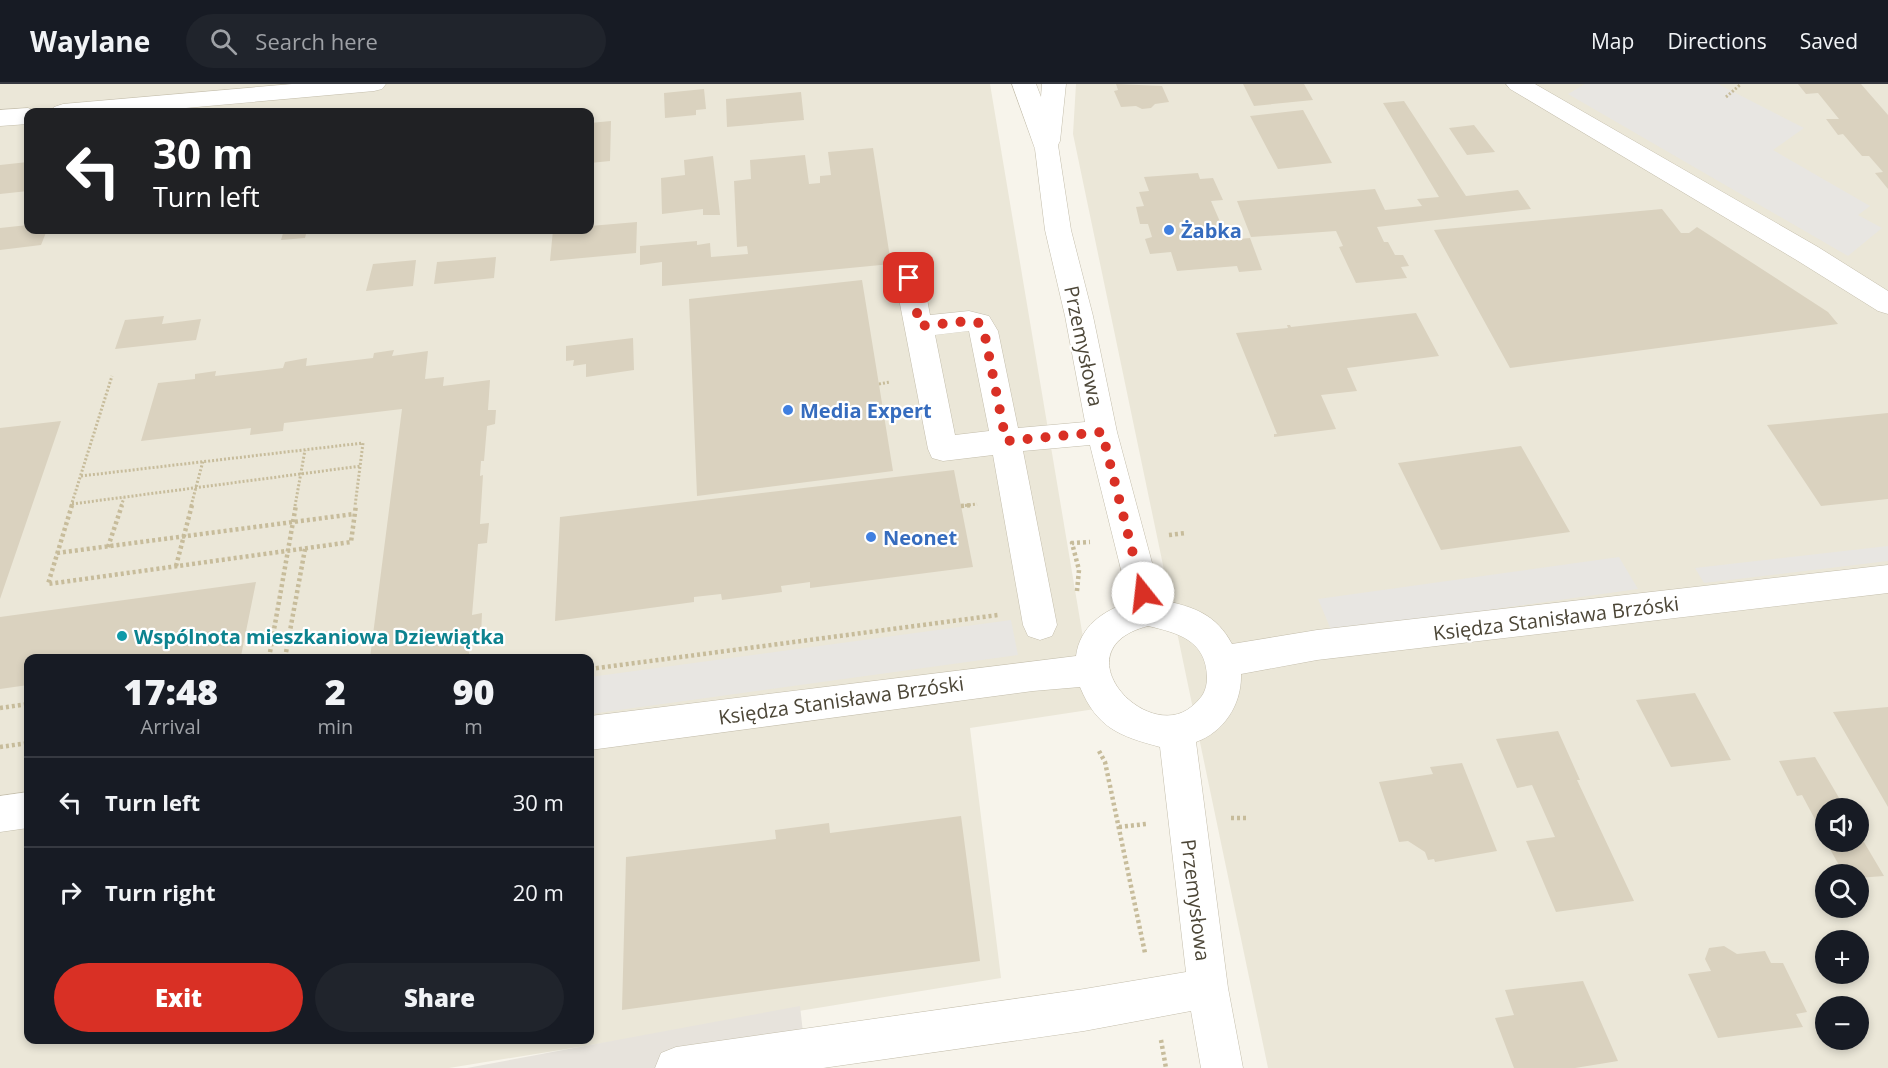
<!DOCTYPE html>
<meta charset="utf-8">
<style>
:root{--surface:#171b24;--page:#20242c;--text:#f1f3f6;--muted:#9ea1a6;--line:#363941;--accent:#d93025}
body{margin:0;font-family:"Open Sans",sans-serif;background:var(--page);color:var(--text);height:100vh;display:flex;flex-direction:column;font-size:22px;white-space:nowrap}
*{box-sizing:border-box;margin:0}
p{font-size:20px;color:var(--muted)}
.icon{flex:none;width:33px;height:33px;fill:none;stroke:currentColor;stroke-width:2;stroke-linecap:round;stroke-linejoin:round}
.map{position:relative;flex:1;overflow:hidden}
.details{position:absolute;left:24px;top:570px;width:570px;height:390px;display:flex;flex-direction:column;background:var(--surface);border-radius:12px;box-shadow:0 3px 9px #0003}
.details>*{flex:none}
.banner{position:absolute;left:24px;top:24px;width:570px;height:126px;border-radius:12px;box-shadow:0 3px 9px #0003;background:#202124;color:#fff;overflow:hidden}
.controls{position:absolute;left:1815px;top:714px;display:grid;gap:12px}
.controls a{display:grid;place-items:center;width:54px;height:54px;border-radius:50%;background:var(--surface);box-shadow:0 3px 9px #0003;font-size:30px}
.pin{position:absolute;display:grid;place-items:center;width:51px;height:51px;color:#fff;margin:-26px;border-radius:12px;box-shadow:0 3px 9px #0006}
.me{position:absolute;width:66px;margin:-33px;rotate:344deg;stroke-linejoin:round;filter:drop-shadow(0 0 4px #0008)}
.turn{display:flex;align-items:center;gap:21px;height:126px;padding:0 30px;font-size:27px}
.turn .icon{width:78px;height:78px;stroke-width:2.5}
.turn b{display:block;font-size:42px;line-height:51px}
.eta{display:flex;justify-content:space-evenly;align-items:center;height:102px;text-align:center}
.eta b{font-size:36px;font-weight:800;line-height:42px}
.action{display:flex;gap:12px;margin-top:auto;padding:12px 30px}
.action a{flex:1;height:69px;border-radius:36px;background:var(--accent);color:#fff;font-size:24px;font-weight:800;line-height:69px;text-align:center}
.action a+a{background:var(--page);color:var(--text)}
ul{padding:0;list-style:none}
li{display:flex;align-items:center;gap:18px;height:90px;padding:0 30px;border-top:2px solid var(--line)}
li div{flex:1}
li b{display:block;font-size:22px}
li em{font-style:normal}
header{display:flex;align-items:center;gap:36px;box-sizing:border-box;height:84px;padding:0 30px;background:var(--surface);border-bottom:2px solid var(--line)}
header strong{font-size:28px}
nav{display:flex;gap:33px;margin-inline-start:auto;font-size:21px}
.search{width:420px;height:54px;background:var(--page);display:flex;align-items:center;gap:15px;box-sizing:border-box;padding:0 21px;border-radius:33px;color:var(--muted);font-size:22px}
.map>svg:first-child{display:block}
.residential{fill:#ebe7d8;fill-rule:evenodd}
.industrial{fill:#e7e3dc}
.parking{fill:#e8e6e2}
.building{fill:#dad2bf}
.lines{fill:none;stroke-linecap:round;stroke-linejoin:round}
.minor-casing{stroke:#c4beac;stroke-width:1}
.path-far1{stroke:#c7bc9b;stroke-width:3;stroke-dasharray:2 2;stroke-linecap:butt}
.path{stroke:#c7bc9b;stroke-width:4.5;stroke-dasharray:3 3;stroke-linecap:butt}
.minor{fill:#fff;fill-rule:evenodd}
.route{stroke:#d93025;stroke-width:10;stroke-dasharray:0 18}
.shop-dot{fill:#3f7fe0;stroke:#fff;stroke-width:2}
.culture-dot{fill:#0f9aa8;stroke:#fff;stroke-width:2}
.labels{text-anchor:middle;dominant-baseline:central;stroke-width:4.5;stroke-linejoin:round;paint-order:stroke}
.shop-label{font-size:20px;font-weight:bold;fill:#366cbe;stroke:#fff;text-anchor:start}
.street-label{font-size:20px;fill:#4c4637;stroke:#fff}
.culture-label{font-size:20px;font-weight:bold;fill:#0d838f;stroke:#fff;text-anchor:start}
</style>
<header>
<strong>Waylane</strong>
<div class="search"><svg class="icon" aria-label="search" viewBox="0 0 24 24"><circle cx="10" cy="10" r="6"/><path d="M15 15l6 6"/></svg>Search here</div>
<nav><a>Map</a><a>Directions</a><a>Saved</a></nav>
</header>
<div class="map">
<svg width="1888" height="984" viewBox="0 0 1888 984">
<rect width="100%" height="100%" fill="#f7f4eb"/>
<path class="residential" d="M 0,0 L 990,0 L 1095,625 L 970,644 L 1001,894 L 449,984 L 0,984 ZM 28,28 L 590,28 L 590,146 L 28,146 ZM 28,574 L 590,574 L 590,956 L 28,956 Z
M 1076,0 L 1888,0 L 1888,984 L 1268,984 L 1073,50 ZM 1826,724 L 1858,724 L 1858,758 L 1826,758 ZM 1826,790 L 1858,790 L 1858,824 L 1826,824 ZM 1826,856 L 1858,856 L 1858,890 L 1826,890 ZM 1826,922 L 1858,922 L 1858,956 L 1826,956 Z"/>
<path class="industrial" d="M 800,922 L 807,984 L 467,984 Z"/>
<path class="parking" d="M 1585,0 L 1718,0 L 1804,44 L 1773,66 L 1870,122 L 1858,131 L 1882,144 L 1848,172 L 1568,10 Z
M 1888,462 L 1888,477 L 1704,499 L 1695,484 Z
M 1619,473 L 1638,505 L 1332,548 L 1318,515 Z
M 1011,536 L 1018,571 L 590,630 L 590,593 Z"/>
<path class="building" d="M 1116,0 L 1162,2 L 1169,18 L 1155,20 L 1151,24 L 1142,25 L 1136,22 L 1121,23 L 1114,7 L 1118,6 Z
M 1243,0 L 1304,0 L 1313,16 L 1254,22 Z
M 1798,0 L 1861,0 L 1888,31 L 1888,105 L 1875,89 L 1883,88 L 1869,72 L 1862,72 L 1843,50 L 1838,51 L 1826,35 L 1839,35 L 1818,9 L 1806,10 Z
M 704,5 L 706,25 L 696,26 L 696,31 L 665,34 L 664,9 Z
M 801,8 L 804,36 L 727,43 L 726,15 Z
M 1404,17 L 1466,112 L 1518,106 L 1531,125 L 1377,143 L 1384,158 L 1388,158 L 1395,171 L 1403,171 L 1409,182 L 1401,183 L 1407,194 L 1356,199 L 1339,163 L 1343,162 L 1336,147 L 1251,153 L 1237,117 L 1375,105 L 1385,126 L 1422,122 L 1417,115 L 1439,113 L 1383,19 Z
M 1303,26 L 1332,79 L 1278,85 L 1250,32 Z
M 611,37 L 610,77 L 590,79 L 590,39 Z
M 1474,41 L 1495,68 L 1467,71 L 1449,44 Z
M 873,64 L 891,180 L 662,202 L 662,178 L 640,181 L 640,162 L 697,157 L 697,161 L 710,159 L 711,173 L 748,170 L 747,162 L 737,163 L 734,97 L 751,95 L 750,76 L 805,71 L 809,100 L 820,99 L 820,92 L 831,91 L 828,68 Z
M 713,72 L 720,131 L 703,131 L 703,125 L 662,130 L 661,94 L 685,91 L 684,76 Z
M 28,78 L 28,107 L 0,110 L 0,81 Z
M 1198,89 L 1200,95 L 1213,94 L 1223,116 L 1211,117 L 1228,156 L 1250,154 L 1262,186 L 1239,188 L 1237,182 L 1177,187 L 1171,168 L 1150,170 L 1145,155 L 1152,153 L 1148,140 L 1140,140 L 1136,123 L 1144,122 L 1139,108 L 1149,107 L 1144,93 Z
M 1662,125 L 1681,149 L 1689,149 L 1697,143 L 1828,228 L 1838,240 L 1510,284 L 1434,146 Z
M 637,138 L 636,169 L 550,177 L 553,146 L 590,146 L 590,142 Z
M 28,141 L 28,146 L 47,146 L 41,161 L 0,166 L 0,144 Z
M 284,146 L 307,146 L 305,154 L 281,156 Z
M 496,173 L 494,194 L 434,200 L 437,178 Z
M 416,176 L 413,202 L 366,207 L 373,180 Z
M 862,196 L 893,387 L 697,412 L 689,215 Z
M 1416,229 L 1439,272 L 1347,284 L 1357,307 L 1321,311 L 1336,345 L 1274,353 L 1274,350 L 1277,350 L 1236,249 L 1288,244 L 1287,241 L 1290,241 L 1291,243 Z
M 164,232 L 162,240 L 201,235 L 196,256 L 115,265 L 125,236 Z
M 633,254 L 634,286 L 586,293 L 586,280 L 573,282 L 574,276 L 566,277 L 566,262 Z
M 394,266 L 392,272 L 428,267 L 425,295 L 444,293 L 443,302 L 490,296 L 488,326 L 496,326 L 495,340 L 487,342 L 484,377 L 481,377 L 480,392 L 483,391 L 480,440 L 489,439 L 487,459 L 478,460 L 472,531 L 482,529 L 481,551 L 471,552 L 469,570 L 436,574 L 370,574 L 402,325 L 284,339 L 283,347 L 250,351 L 251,344 L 141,357 L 158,299 L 195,295 L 195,290 L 216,287 L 215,292 L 283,284 L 285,278 L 307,274 L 306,282 L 373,274 L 374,269 Z
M 1888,329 L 1888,415 L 1821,422 L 1767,341 Z
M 61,337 L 0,515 L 0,344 Z
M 1521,362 L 1570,448 L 1441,466 L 1398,379 Z
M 954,386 L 973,483 L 810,504 L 810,498 L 781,502 L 782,508 L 722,516 L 721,510 L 694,513 L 694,518 L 555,537 L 560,433 Z
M 256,498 L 241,572 L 220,574 L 28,574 L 28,601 L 0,605 L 0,533 Z
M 1695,609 L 1731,676 L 1671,683 L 1636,616 Z
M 1888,623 L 1888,723 L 1833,628 Z
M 1558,647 L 1580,696 L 1577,696 L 1634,817 L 1556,828 L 1526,757 L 1555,753 L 1532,701 L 1517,704 L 1496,655 Z
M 1815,673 L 1845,724 L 1826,724 L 1826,756 L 1802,711 L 1797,712 L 1779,677 Z
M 1462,679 L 1497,767 L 1435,778 L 1434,775 L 1428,776 L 1425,768 L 1408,757 L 1399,758 L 1379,698 L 1433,690 L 1430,683 Z
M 961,732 L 980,877 L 622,926 L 626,773 L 776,755 L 775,746 L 829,739 L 830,749 Z
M 1858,748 L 1884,792 L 1858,794 L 1858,790 L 1844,790 L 1826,758 L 1858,758 Z
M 1724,862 L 1737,870 L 1765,867 L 1771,879 L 1783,879 L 1807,928 L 1796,930 L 1803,943 L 1718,954 L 1688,890 L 1711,887 L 1705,875 L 1709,864 Z
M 1583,897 L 1618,977 L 1575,984 L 1514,984 L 1495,934 L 1514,931 L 1505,906 Z"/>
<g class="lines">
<g class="minor-casing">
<path id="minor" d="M 292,0 L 386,0 L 382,5 L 374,7 L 141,28 L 51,28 L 54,23 L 63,20 Z
M 1012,0 L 1036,0 L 1041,13 L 1042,0 L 1066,0 L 1060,57 L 1058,61 L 1071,146 L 1093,232 L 1117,348 L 1162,516 C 1194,523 1216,530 1232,560 L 1317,546 L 1888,481 L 1888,509 L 1317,576 L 1241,590 C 1242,620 1224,648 1196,658 L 1228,904 L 1243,984 L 1201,984 L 1191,927 L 1084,947 L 823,984 L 655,984 L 661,969 L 676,963 L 1084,905 L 1186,888 L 1160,663 C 1119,652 1097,644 1080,603 L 1033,607 L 590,666 L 590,632 L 1076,572 C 1080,542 1103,527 1129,518 L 1090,361 L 1023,367 L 1057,541 L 1052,552 L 1040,556 L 1028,552 L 1023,541 L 993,371 L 943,377 L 932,374 L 928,365 L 895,194 L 899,187 L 909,184 L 919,187 L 923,194 L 930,231 L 969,227 L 989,232 L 998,247 L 1018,344 L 1085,338 L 1065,232 L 1045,146 L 1035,65 ZM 969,247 L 989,347 L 955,351 L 935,251 ZM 1148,542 C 1178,549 1206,556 1207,593 C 1207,607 1202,614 1191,623 C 1146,660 1058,565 1148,542 Z
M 1506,0 L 1535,0 L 1818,163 L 1888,207 L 1888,230 L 1878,227 L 1798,177 L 1510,5 Z
M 28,24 L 38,28 L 28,28 L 28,40 L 0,42 L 0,26 Z
M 28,708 L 28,744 L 0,748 L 0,712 Z"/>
</g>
<path class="path-far1" d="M 1726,13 L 1741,0
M 879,300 L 890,298
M 81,392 L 363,359 L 355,422
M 72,420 L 361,382
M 71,422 L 112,292
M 121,422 L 124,414
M 191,422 L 203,377
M 295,422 L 305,366
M 961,422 L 977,420"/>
<path class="path" d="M 72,421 L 48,500 L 351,458 L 356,421
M 961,422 L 972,421
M 1169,451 L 1186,449
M 108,463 L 122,421
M 57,469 L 354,430
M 176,482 L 192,421
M 1077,507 L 1079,486 L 1072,459 L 1090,458
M 269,574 L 296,421
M 285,574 L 305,465
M 590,585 L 998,531
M 0,624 L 28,620
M 0,663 L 28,659
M 1099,667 L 1105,678 L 1145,869
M 1231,734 L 1249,734
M 1119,743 L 1146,740
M 1161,956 L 1166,984"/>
<use href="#minor" class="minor"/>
</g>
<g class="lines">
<path class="route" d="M 909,194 L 920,242 L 969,237 L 979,239 L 984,247 L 1006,357 L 1102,348 L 1143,509"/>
</g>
<g class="shop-dot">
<circle cx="1169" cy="146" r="6"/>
<circle cx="788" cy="326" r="6"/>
<circle cx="871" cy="453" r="6"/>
</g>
<circle class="culture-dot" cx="122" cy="552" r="6"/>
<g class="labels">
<g class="shop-label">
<text x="1181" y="146">Żabka</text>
<text x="800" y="326">Media Expert</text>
<text x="883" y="453">Neonet</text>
</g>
<g class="street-label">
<text transform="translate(1084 262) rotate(78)">Przemysłowa</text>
<text transform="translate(1556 534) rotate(-7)">Księdza Stanisława Brzóski</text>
<text transform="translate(841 616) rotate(-8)">Księdza Stanisława Brzóski</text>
<text transform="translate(1196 816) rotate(83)">Przemysłowa</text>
</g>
<g class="culture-label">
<text x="134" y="552">Wspólnota mieszkaniowa Dziewiątka</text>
</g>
</g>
</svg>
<div class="controls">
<a><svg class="icon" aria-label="sound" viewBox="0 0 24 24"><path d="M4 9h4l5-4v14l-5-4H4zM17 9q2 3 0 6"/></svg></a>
<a><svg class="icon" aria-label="search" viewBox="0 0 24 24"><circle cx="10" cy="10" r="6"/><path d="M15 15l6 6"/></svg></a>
<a>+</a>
<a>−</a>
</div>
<div class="pin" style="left:909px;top:194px;background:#d93025"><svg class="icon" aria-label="arrive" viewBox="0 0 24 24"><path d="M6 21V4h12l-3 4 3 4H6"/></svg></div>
<svg class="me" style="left:1143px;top:509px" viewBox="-20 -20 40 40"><circle r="19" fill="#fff"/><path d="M0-13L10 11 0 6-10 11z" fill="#d93025"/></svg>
<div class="banner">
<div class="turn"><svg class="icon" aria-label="left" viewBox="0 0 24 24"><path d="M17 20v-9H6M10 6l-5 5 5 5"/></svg><div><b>30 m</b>Turn left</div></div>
</div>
<section class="details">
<div class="eta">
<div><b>17:48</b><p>Arrival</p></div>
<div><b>2</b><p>min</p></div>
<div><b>90</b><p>m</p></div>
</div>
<ul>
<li><svg class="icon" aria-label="left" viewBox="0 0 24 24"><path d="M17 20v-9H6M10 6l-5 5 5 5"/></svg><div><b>Turn left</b></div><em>30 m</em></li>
<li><svg class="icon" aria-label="right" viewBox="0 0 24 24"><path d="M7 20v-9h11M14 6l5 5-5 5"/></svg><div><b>Turn right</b></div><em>20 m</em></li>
</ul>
<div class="action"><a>Exit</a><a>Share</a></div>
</section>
</div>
